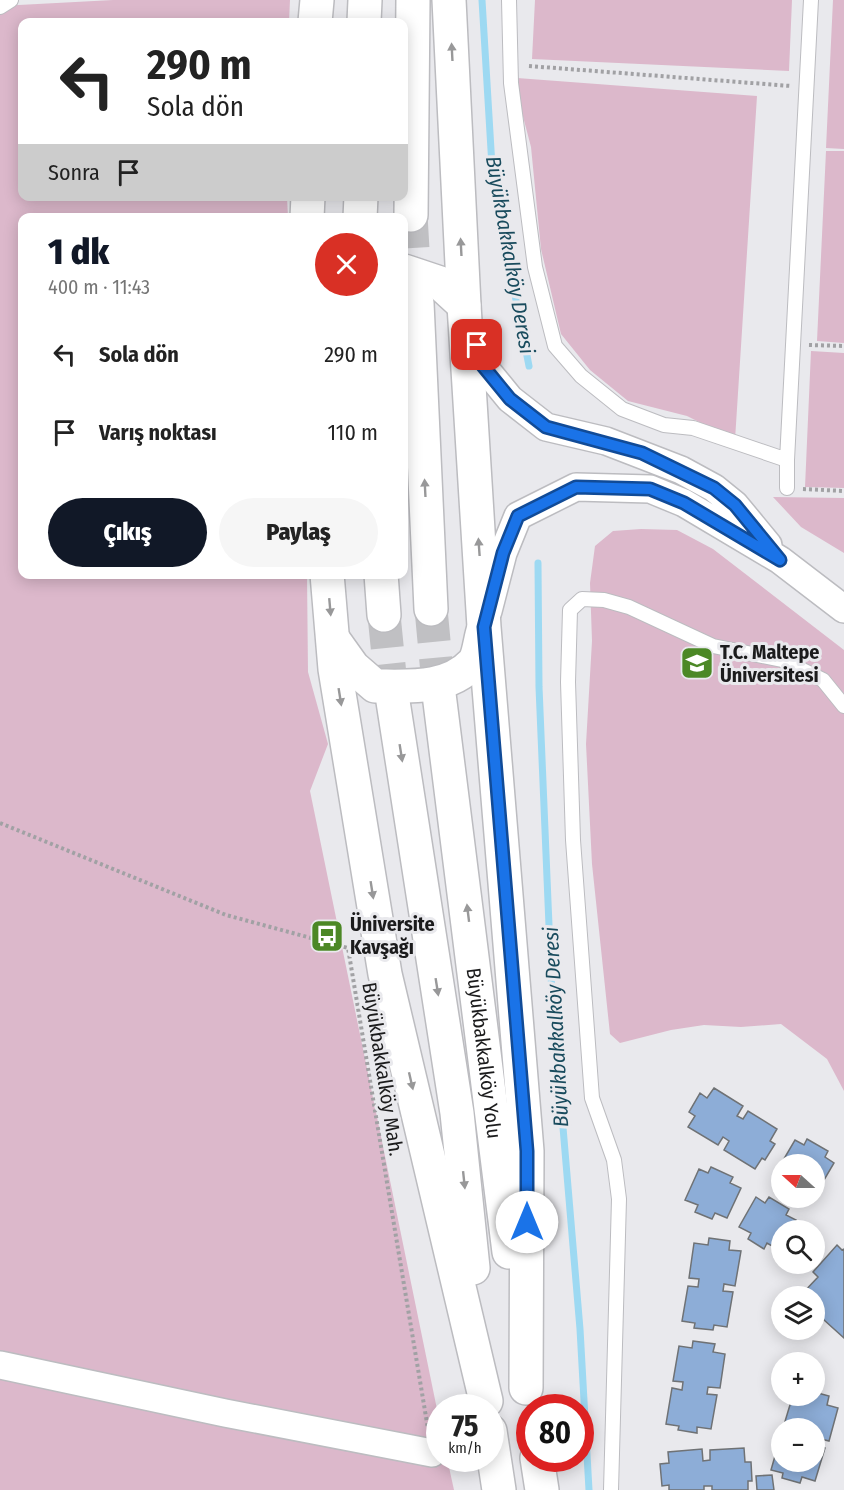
<!DOCTYPE html>
<html lang="tr">
<meta charset="utf-8">
<style>
:root{--surface:#fff;--page:#f6f6f6;--text:#222;--muted:#767676;--accent:#111827}
body{margin:0;font-family:"Fira Sans Condensed",sans-serif;background:var(--page);color:var(--text);height:100vh;display:flex;flex-direction:column;font-size:22px;white-space:nowrap}
*{box-sizing:border-box;margin:0}
p{font-size:20px;color:var(--muted)}
.icon{flex:none;width:33px;height:33px;fill:none;stroke:currentColor;stroke-width:2;stroke-linecap:round;stroke-linejoin:round}
.map{position:relative;flex:1;overflow:hidden}
.drawer{position:absolute;left:18px;top:213px;width:390px;height:366px;display:flex;flex-direction:column;background:var(--surface);border-radius:12px;box-shadow:0 3px 15px #0003}
.drawer>*{flex:none}
.top-card{position:absolute;left:18px;top:18px;width:390px;height:183px;border-radius:12px;box-shadow:0 3px 15px #0003;background:#fff;color:var(--text);overflow:hidden}
.needle{width:39px;rotate:291deg}
.tools{position:absolute;left:771px;top:1154px;display:grid;gap:12px}
.tools a{display:grid;place-items:center;width:54px;height:54px;border-radius:50%;background:var(--surface);box-shadow:0 3px 15px #0003;font-size:30px}
.speed{position:absolute;left:426px;top:1394px;display:flex;gap:12px;font-size:30px;font-weight:700;text-align:center}
.speed>*{display:grid;place-content:center;width:78px;height:78px;border-radius:50%;background:var(--surface);box-shadow:0 3px 15px #0003;line-height:1}
.speed small{font-size:15px;font-weight:400}
.speed .limit{border:9px solid #d22;background:#fff;color:#111}
.pin{position:absolute;display:grid;place-items:center;width:51px;height:51px;color:#fff;margin:-26px;border-radius:12px;box-shadow:0 3px 9px #0006}
.me{position:absolute;width:66px;margin:-33px;rotate:0deg;stroke-linejoin:round;filter:drop-shadow(0 0 4px #0008)}
.turn{display:flex;align-items:center;gap:21px;height:126px;padding:0 30px;font-size:27px}
.turn .icon{width:78px;height:78px;stroke-width:2.5}
.turn b{display:block;font-size:42px;line-height:51px}
.then{display:flex;align-items:center;height:57px;padding:0 30px;background:#0003;gap:12px;font-size:22px}
.round{display:grid;place-items:center;flex:none;width:63px;height:63px;border-radius:32px;background:var(--page)}
.summary{display:flex;align-items:center;justify-content:space-between;height:102px;padding:0 30px}
h1{font-size:36px;font-weight:800;line-height:45px;color:var(--accent)}
.action{display:flex;gap:12px;margin-top:auto;padding:12px 30px}
.action a{flex:1;height:69px;border-radius:36px;background:var(--accent);color:#fff;font-size:24px;font-weight:800;line-height:69px;text-align:center}
.action a+a{background:var(--page);color:var(--text)}
ul{padding:0;list-style:none}
li{display:flex;align-items:center;gap:18px;height:78px;padding:0 30px}
li div{flex:1}
li b{display:block;font-size:22px}
li em{font-style:normal}
.map>svg:first-child{display:block}
.green{fill:#dcb8cb}
.lines{fill:none;stroke-linecap:round;stroke-linejoin:round}
.stream{stroke:#9dd9f2;stroke-width:7}
.building{fill:#8dadd7;stroke:#6f7275;stroke-width:1.5}
.trunk-tunnel{stroke:#c0c0c3;stroke-width:33;stroke-dasharray:33 16;stroke-linecap:butt}
.service-casing{stroke:#bcbcc0;stroke-width:16}
.minor-casing{stroke:#bcbcc0;stroke-width:30}
.trunk-casing{stroke:#bcbcc0;stroke-width:36}
.path{stroke:#a1a1a4;stroke-width:4;stroke-dasharray:3 3;stroke-linecap:butt}
.service{stroke:#fff;stroke-width:14}
.minor{stroke:#fff;stroke-width:27}
.trunk{stroke:#fff;stroke-width:33}
.oneway{fill:#989899}
.route-casing{stroke:#114b97;stroke-width:15}
.route{stroke:#1a73e8;stroke-width:10}
.labels{text-anchor:middle;dominant-baseline:central;stroke-width:6;stroke-linejoin:round;paint-order:stroke}
.poi-label{font-size:20px;font-weight:bold;fill:#1b1b1c;stroke:#e9e9ed;text-anchor:start}
.street-label{font-size:20px;fill:#1b1b1c;stroke:#e9e9ed}
.water-label{font-size:21px;font-style:italic;fill:#194b5d;stroke:#e9e9ed}
</style>
<div class="map">
<svg width="844" height="1490" viewBox="0 0 844 1490">
<rect width="100%" height="100%" fill="#e9e9ed"/>
<path class="green" d="M 113,0 L 290,0 L 289,22 L 22,22 L 22,196 L 287,197 L 288,217 L 22,218 L 22,574 L 307,575 L 308,672 L 328,744 L 310,791 L 439,1419 L 440,1458 L 447,1458 L 454,1490 L 0,1490 L 0,6 Z
M 535,0 L 792,0 L 789,71 L 532,59 Z
M 833,0 L 844,0 L 844,149 L 826,148 Z
M 517,78 L 757,96 L 735,440 L 687,416 L 628,401 L 590,370 L 561,334 L 541,249 L 531,147 L 520,105 Z
M 826,151 L 844,151 L 844,343 L 817,341 Z
M 811,351 L 844,353 L 844,488 L 805,487 Z
M 773,497 L 844,498 L 844,553 L 801,527 Z
M 641,529 L 677,530 L 713,549 L 844,650 L 844,1091 L 827,1059 L 781,1024 L 741,1027 L 704,1025 L 671,1030 L 620,1043 L 610,1034 L 592,864 L 586,744 L 592,641 L 590,583 L 595,546 L 613,531 Z"/>
<g class="lines">
<path class="stream" d="M 482,0 L 493,183 L 529,366
M 538,563 L 539,687 L 552,997 L 580,1329 L 589,1490"/>
</g>
<path class="building" d="M 714,1088 L 743,1106 L 737,1116 L 743,1119 L 748,1111 L 777,1129 L 770,1141 L 775,1144 L 765,1160 L 762,1158 L 755,1169 L 724,1150 L 729,1141 L 723,1137 L 718,1145 L 688,1127 L 695,1116 L 689,1112 L 700,1093 L 707,1098 Z
M 807,1139 L 828,1151 L 825,1157 L 834,1163 L 817,1192 L 814,1190 L 814,1164 L 782,1164 L 782,1171 L 778,1169 L 795,1140 L 804,1145 Z
M 711,1167 L 733,1177 L 730,1183 L 741,1188 L 727,1218 L 715,1213 L 712,1219 L 695,1212 L 698,1205 L 685,1200 L 699,1169 L 708,1173 Z
M 756,1197 L 765,1203 L 769,1197 L 789,1209 L 786,1215 L 796,1220 L 790,1230 L 782,1230 L 782,1245 L 779,1250 L 767,1243 L 764,1249 L 748,1239 L 751,1233 L 739,1227 Z
M 709,1238 L 730,1241 L 729,1250 L 741,1251 L 735,1286 L 724,1284 L 723,1291 L 733,1292 L 727,1327 L 714,1325 L 713,1330 L 694,1328 L 695,1323 L 682,1321 L 688,1286 L 698,1287 L 699,1279 L 689,1278 L 694,1243 L 708,1245 Z
M 837,1245 L 842,1250 L 844,1249 L 844,1338 L 814,1311 L 814,1296 L 807,1296 L 803,1293 L 818,1277 L 813,1272 Z
M 693,1341 L 715,1344 L 713,1352 L 725,1354 L 720,1388 L 708,1387 L 707,1394 L 717,1395 L 711,1429 L 697,1427 L 697,1433 L 678,1430 L 679,1426 L 666,1424 L 672,1388 L 682,1390 L 683,1382 L 673,1381 L 679,1346 L 692,1348 Z
M 814,1392 L 829,1396 L 827,1405 L 838,1408 L 829,1441 L 817,1438 L 815,1445 L 825,1448 L 815,1481 L 802,1477 L 800,1483 L 782,1478 L 783,1473 L 771,1470 L 781,1435 L 782,1461 L 814,1461 L 814,1428 L 783,1428 L 793,1395 L 806,1398 L 807,1395 L 814,1395 Z
M 744,1448 L 745,1462 L 751,1462 L 752,1481 L 748,1481 L 748,1490 L 712,1490 L 712,1486 L 704,1486 L 704,1490 L 669,1490 L 669,1485 L 662,1486 L 660,1464 L 669,1463 L 668,1452 L 702,1449 L 703,1461 L 710,1460 L 710,1450 Z
M 772,1475 L 774,1490 L 757,1490 L 756,1476 Z"/>
<g class="lines">
<path class="trunk-tunnel" d="M 411,215 L 416,301
M 431,609 L 439,694
M 384,615 L 392,695"/>
<g class="service-casing">
<path id="service" d="M 509,0 L 511,83 L 535,267 L 555,346 L 581,376 L 622,409 L 664,425 L 693,428 L 787,460 L 811,0
M 0,7 L 11,0
M 787,488 L 787,460
M 611,1490 L 619,1199 L 614,1160 L 592,1098 L 573,840 L 568,682 L 570,610 L 582,599 L 604,600 L 629,607 L 713,646 L 782,660 L 823,680 L 844,706"/>
</g>
<g class="minor-casing">
<path id="minor" d="M 472,332 L 483,366 L 510,399 L 546,427 L 606,441 L 681,470 L 714,488 L 735,505 L 768,545
M 488,611 L 503,553 L 518,516 L 576,487 L 650,489 L 684,503 L 780,560 L 844,609
M 0,1365 L 225,1413 L 432,1453"/>
</g>
<g class="trunk-casing">
<g id="trunk">
<path d="M 449,0 L 464,305 L 484,627 L 527,1151 L 526,1388"/>
<path d="M 315,22 L 317,0"/>
<path d="M 364,22 L 365,0"/>
<path d="M 411,215 L 413,0"/>
<path d="M 307,218 L 308,196"/>
<path d="M 360,218 L 361,196"/>
<path d="M 404,271 L 440,283 L 464,305"/>
<path d="M 417,303 L 431,609"/>
<path d="M 327,574 L 335,669 L 385,974 L 486,1401"/>
<path d="M 381,574 L 384,615"/>
<path d="M 333,639 L 353,667 L 375,686 C 408,686 448,690 473,663 C 479,656 480,640 483,631"/>
<path id="s1" d="M 439,694 L 509,1252"/>
<path d="M 392,695 L 457,1113 L 473,1268"/>
<path d="M 490,1431 L 499,1490"/>
<path d="M 537,1458 L 542,1490"/>
</g>
</g>
<path class="path" d="M 529,66 L 791,86
M 809,345 L 844,346
M 803,489 L 844,491
M 0,823 L 226,915 L 348,948 L 428,1429"/>
<use href="#service" class="service"/>
<use href="#minor" class="minor"/>
<use href="#trunk" class="trunk"/>
</g>
<defs><path id="oneway-solid" d="M-6-.8H1V-3.2L6.5 0L1 3.2V.8H-6Z" transform="scale(1.5)"/></defs>
<g class="oneway">
<use href="#oneway-solid" transform="translate(452 52) rotate(-93)"/>
<use href="#oneway-solid" transform="translate(461 247) rotate(-93)"/>
<use href="#oneway-solid" transform="translate(425 488) rotate(-93)"/>
<use href="#oneway-solid" transform="translate(479 547) rotate(-94)"/>
<use href="#oneway-solid" transform="translate(330 607) rotate(85)"/>
<use href="#oneway-solid" transform="translate(340 697) rotate(81)"/>
<use href="#oneway-solid" transform="translate(401 753) rotate(81)"/>
<use href="#oneway-solid" transform="translate(372 890) rotate(81)"/>
<use href="#oneway-solid" transform="translate(468 913) rotate(-97)"/>
<use href="#oneway-solid" transform="translate(437 987) rotate(81)"/>
<use href="#oneway-solid" transform="translate(411 1081) rotate(77)"/>
<use href="#oneway-solid" transform="translate(464 1180) rotate(84)"/>
</g>
<g class="lines">
<g class="route-casing">
<path id="route" d="M 477,345 L 483,366 L 510,399 L 546,427 L 642,453 L 714,488 L 735,505 L 780,560 L 684,503 L 650,489 L 576,487 L 518,516 L 503,553 L 484,627 L 527,1151 L 527,1222"/>
</g>
<use href="#route" class="route"/>
</g>
<defs>
<g id="university-square" transform="scale(1.725)"><rect x="-9" y="-9" width="18" height="18" rx="4" fill="#4c8826" stroke="#e9e9ed"/><path d="M0-5L7-2L0 1L-7-2ZM-4 1L0 2.5L4 1V4Q0 6-4 4Z" fill="#fff"/></g>
<g id="bus-square" transform="scale(1.725)"><rect x="-9" y="-9" width="18" height="18" rx="4" fill="#4c8826" stroke="#e9e9ed"/><path d="M-5-6H5V4H4V6H2V4H-2V6H-4V4H-5ZM-3.5-4V0h7V-4ZM-3.5 1.2v1.5H-2V1.2ZM2 1.2v1.5H3.5V1.2Z" fill="#fff"/></g>
</defs>
<g fill-rule="evenodd">
<use href="#university-square" x="697" y="663"/>
<use href="#bus-square" x="327" y="936"/>
</g>
<g class="labels">
<g class="poi-label">
<text x="720" y="652">T.C. Maltepe<tspan x="720" dy="23">Üniversitesi</tspan></text>
<text x="350" y="924">Üniversite<tspan x="350" dy="23">Kavşağı</tspan></text>
</g>
<g class="street-label">
<text stroke="none"><textPath href="#s1" startOffset="362">Büyükbakkalköy Yolu</textPath></text>
<text transform="translate(383 1069) rotate(81)">Büyükbakkalköy Mah.</text>
</g>
<g class="water-label">
<text transform="translate(510 255) rotate(80)">Büyükbakkalköy Deresi</text>
<text transform="translate(556 1027) rotate(-93)">Büyükbakkalköy Deresi</text>
</g>
</g>
</svg>
<div class="tools">
<a><svg class="needle" viewBox="-14 -14 28 28"><path d="M0-13l5 13h-10z" fill="#e53935"/><path d="M0 13l5-13h-10z" fill="#767676"/></svg></a>
<a><svg class="icon" aria-label="search" viewBox="0 0 24 24"><circle cx="10" cy="10" r="6"/><path d="M15 15l6 6"/></svg></a>
<a><svg class="icon" aria-label="layers" viewBox="0 0 24 24"><path d="M12 4l9 5-9 5-9-5zM3 14l9 5 9-5"/></svg></a>
<a>+</a>
<a>−</a>
</div>
<div class="speed"><div>75<small>km/h</small></div><div class="limit">80</div></div>
<div class="pin" style="left:477px;top:345px;background:#d93025"><svg class="icon" aria-label="arrive" viewBox="0 0 24 24"><path d="M6 21V4h12l-3 4 3 4H6"/></svg></div>
<svg class="me" style="left:527px;top:1222px" viewBox="-20 -20 40 40"><circle r="19" fill="#fff"/><path d="M0-13L10 11 0 6-10 11z" fill="#1a73e8"/></svg>
<div class="top-card">
<div class="turn"><svg class="icon" aria-label="left" viewBox="0 0 24 24"><path d="M17 20v-9H6M10 6l-5 5 5 5"/></svg><div><b>290 m</b>Sola dön</div></div>
<div class="then">Sonra<svg class="icon" aria-label="arrive" viewBox="0 0 24 24"><path d="M6 21V4h12l-3 4 3 4H6"/></svg></div>
</div>
<section class="drawer">
<div class="summary"><div><h1>1 dk</h1><p>400 m · 11:43</p></div><a class="round" style="background:#d93025;color:#fff"><svg class="icon" aria-label="close" viewBox="0 0 24 24"><path d="M6 6l12 12M18 6L6 18"/></svg></a></div>
<ul>
<li><svg class="icon" aria-label="left" viewBox="0 0 24 24"><path d="M17 20v-9H6M10 6l-5 5 5 5"/></svg><div><b>Sola dön</b></div><em>290 m</em></li>
<li><svg class="icon" aria-label="arrive" viewBox="0 0 24 24"><path d="M6 21V4h12l-3 4 3 4H6"/></svg><div><b>Varış noktası</b></div><em>110 m</em></li>
</ul>
<div class="action"><a>Çıkış</a><a>Paylaş</a></div>
</section>
</div>
